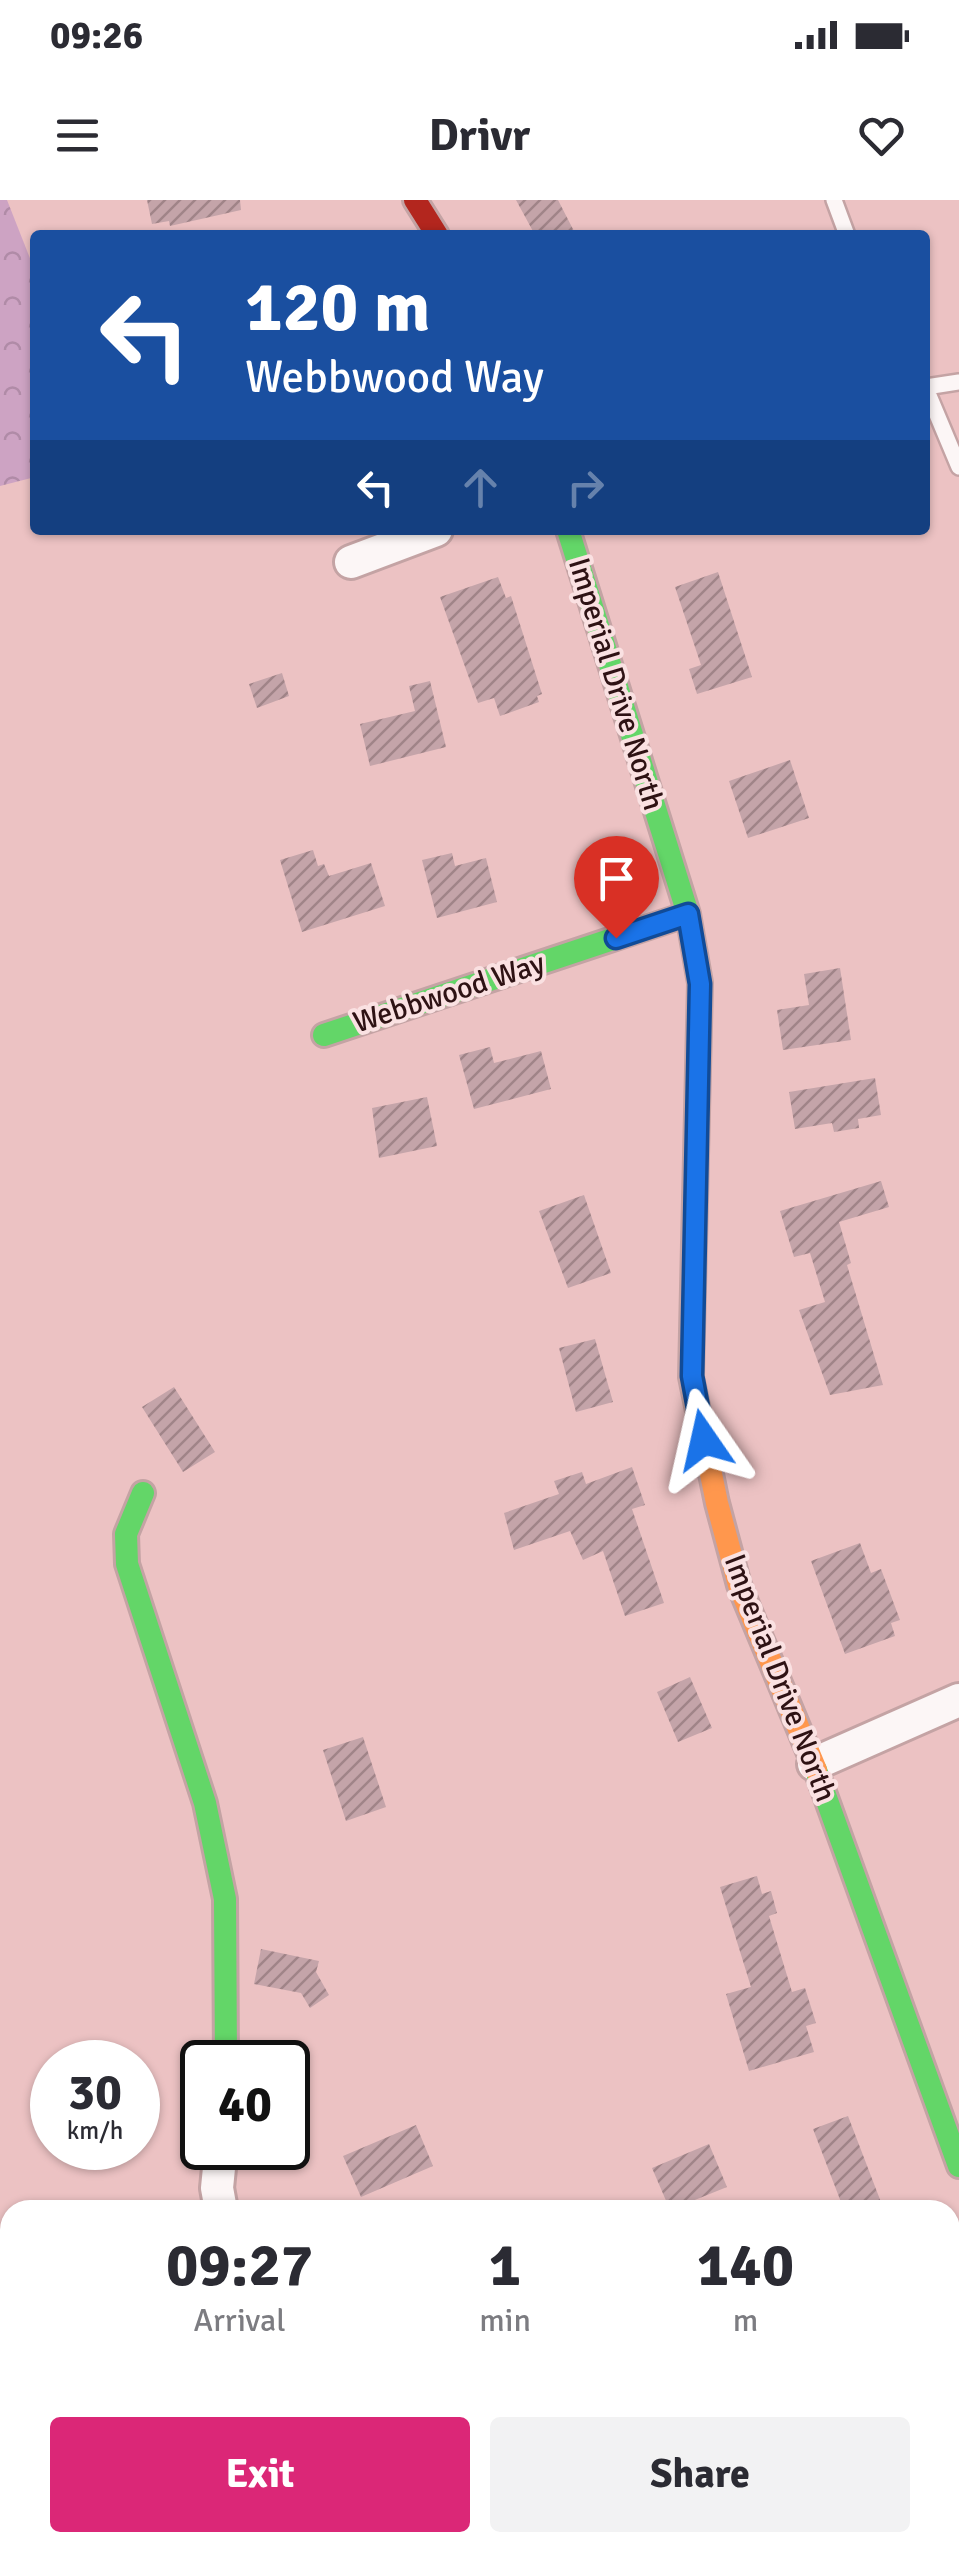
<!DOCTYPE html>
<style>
:root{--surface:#fff;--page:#f2f2f3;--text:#2b2b33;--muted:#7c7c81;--accent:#db2777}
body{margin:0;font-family:Signika,sans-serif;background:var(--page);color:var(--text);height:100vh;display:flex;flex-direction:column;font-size:38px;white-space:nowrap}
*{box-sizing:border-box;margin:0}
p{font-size:32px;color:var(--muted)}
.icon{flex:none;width:55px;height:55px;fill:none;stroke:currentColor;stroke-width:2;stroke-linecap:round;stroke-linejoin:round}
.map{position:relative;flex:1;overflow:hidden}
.details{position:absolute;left:0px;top:2000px;width:960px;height:352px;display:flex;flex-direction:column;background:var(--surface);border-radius:30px 30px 0 0;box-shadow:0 2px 8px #0004}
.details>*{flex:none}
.top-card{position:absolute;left:30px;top:30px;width:900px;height:305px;border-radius:10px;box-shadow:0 2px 8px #0004;background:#1a4fa0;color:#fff;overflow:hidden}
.speed{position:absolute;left:30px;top:1840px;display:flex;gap:20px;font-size:50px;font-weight:700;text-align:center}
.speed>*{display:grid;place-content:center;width:130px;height:130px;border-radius:50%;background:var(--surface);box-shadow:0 2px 8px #0004;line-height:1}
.speed small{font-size:25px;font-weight:400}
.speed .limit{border:5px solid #111;border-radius:15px;background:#fff;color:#111}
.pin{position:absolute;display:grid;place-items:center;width:85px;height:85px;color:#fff;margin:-102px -42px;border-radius:50% 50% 50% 0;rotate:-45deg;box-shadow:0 0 10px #0007}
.pin .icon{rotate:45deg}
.me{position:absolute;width:110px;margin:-55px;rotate:349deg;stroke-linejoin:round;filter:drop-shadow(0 0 8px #0008)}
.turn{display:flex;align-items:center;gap:35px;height:210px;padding:0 50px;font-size:45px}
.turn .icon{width:130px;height:130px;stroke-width:2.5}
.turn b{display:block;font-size:70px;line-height:85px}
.lanes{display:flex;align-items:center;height:95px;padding:0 50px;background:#0003;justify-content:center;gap:50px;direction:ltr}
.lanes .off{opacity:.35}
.eta{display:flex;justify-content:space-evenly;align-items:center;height:170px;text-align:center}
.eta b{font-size:60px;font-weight:700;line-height:70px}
.button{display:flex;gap:20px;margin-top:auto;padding:20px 50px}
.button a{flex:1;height:115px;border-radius:10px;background:var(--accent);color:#fff;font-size:40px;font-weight:700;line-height:115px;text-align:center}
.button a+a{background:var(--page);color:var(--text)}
.status{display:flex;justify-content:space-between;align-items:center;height:70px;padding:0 50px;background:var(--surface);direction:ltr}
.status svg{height:28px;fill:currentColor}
header{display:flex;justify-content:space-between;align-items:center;height:130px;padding:0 50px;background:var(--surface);font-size:45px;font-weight:700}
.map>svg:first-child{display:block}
.forest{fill:url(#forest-crowns)}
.building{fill:url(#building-hatch)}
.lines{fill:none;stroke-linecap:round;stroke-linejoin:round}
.lane-casing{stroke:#c4a3a4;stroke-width:20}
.street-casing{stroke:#c4a3a4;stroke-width:38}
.fast-casing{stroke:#c4a3a4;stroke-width:28}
.slow-casing{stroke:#c4a3a4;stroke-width:28}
.jam-casing{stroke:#c4a3a4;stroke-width:28}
.path{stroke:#ddd0d0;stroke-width:5;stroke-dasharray:8 5;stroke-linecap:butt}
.lane{stroke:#fcf6f6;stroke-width:15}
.street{stroke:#fcf6f6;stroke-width:32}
.fast{stroke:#63d668;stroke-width:22}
.slow{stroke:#ff974d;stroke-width:22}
.jam{stroke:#b3261e;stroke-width:22}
.route-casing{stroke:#114b97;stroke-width:25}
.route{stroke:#1a73e8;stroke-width:18}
.labels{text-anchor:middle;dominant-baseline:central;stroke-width:8;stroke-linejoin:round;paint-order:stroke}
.street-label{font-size:30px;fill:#2e1214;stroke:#fae1e2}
</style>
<div class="status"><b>09:26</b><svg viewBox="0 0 49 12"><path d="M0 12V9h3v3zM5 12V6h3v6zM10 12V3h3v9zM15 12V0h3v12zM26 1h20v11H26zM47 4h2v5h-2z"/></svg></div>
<header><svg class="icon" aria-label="menu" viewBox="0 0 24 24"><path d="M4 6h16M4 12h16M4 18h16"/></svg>Drivr<svg class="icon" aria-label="heart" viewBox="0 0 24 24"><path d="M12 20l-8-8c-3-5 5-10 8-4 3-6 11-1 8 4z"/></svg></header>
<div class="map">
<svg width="959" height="2351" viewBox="0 0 959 2351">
<defs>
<pattern id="forest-crowns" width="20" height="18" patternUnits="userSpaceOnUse" patternTransform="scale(2.5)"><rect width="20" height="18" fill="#cda3c3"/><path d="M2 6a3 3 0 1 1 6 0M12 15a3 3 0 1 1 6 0" fill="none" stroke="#b08ba7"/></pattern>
<pattern id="building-hatch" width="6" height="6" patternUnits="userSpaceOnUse" patternTransform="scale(2.5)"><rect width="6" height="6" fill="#c4a4a9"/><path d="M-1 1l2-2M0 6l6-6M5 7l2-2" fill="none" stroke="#a08488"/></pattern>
</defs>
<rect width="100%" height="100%" fill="#ecc2c3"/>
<path class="forest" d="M 0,0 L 7,0 L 35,71 L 35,277 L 0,286 Z"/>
<path class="building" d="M 147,0 L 240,0 L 241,10 L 170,26 L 169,21 L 152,24 Z
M 516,0 L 558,0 L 576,35 L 535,35 Z
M 718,372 L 752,477 L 697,494 L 689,469 L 701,465 L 675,387 Z
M 498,377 L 506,398 L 511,396 L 542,494 L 537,496 L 539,502 L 500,516 L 494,498 L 478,503 L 440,397 Z
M 282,473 L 289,496 L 257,508 L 249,484 Z
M 430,481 L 446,547 L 370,566 L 360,524 L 415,511 L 409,486 Z
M 790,560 L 809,618 L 748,638 L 729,581 Z
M 313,650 L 318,666 L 324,664 L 329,676 L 371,663 L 385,706 L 302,732 L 280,660 Z
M 452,653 L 455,666 L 486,658 L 497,702 L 437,718 L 422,660 Z
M 840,768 L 851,840 L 783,850 L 777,810 L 809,805 L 804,774 Z
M 490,847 L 494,863 L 541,851 L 551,889 L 474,909 L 459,855 Z
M 875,878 L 881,915 L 858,919 L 859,928 L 834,932 L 832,923 L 795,929 L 789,892 Z
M 427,897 L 437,946 L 379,958 L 372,908 Z
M 881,981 L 889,1007 L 839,1022 L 851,1063 L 847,1065 L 883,1185 L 830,1195 L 799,1110 L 825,1102 L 810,1053 L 794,1057 L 780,1011 Z
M 584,995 L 611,1073 L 568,1088 L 539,1011 Z
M 595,1139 L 613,1202 L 576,1212 L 559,1148 Z
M 174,1187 L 215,1252 L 183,1272 L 142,1207 Z
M 632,1267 L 645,1305 L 632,1309 L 664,1403 L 625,1416 L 603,1351 L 583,1360 L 570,1331 L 514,1350 L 504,1313 L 559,1294 L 554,1281 L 582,1272 L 586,1284 Z
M 860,1343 L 871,1373 L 881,1369 L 900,1420 L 891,1423 L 895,1436 L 845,1454 L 811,1361 Z
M 690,1477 L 712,1528 L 678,1542 L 657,1492 Z
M 363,1537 L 386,1607 L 346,1621 L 323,1550 Z
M 757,1676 L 762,1694 L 771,1691 L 777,1713 L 769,1716 L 792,1792 L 805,1788 L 816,1823 L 806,1826 L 814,1852 L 749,1871 L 726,1794 L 751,1787 L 720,1687 Z
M 261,1749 L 319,1761 L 316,1772 L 329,1795 L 310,1808 L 301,1793 L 254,1784 Z
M 848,1916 L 884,2010 L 844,2010 L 813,1929 Z
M 416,1925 L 433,1966 L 361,1997 L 343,1956 Z
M 709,1944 L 727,1987 L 670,2010 L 652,1968 Z"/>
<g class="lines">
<g class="lane-casing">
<path id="lane" d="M 834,0 L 847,35
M 925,186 L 959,267
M 926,187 L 959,182"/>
</g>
<g class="street-casing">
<path id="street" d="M 351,362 L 436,330
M 814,1564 L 959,1500
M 221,1948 L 217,1988 L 221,2010
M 0,2199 L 10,2196"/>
</g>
<g class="fast-casing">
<path id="fast" d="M 568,330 L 688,714 L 700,783 L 695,999
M 324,835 L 688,714
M 143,1293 L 126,1334 L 127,1364 L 205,1603 L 225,1699 L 226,1862
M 816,1570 L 959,1966"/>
</g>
<g class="slow-casing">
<path id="slow" d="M 695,999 L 691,1177 L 717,1303 L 739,1385 L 816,1570"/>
</g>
<g class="jam-casing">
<path id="jam" d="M 415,0 L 437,35"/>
</g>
<path class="path" d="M 866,2342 L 888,2351"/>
<use href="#lane" class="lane"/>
<use href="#street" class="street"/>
<use href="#fast" class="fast"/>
<use href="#slow" class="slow"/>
<use href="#jam" class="jam"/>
</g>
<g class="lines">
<g class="route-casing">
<path id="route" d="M 616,738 L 688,714 L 700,784 L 692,1176 L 704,1240"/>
</g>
<use href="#route" class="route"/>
</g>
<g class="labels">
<g class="street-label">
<text transform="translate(616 484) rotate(73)">Imperial Drive North</text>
<text transform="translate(449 793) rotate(-18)">Webbwood Way</text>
<text transform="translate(780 1478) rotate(69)">Imperial Drive North</text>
</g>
</g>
</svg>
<div class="speed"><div>30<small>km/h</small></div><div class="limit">40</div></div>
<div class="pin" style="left:616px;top:738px;background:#d93025"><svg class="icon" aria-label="arrive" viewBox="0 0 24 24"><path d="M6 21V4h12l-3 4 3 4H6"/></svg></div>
<svg class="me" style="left:704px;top:1240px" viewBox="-20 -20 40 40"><path d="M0-17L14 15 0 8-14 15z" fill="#1a73e8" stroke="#fff" stroke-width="4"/></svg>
<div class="top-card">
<div class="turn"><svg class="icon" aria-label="left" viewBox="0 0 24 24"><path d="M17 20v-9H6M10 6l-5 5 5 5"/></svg><div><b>120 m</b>Webbwood Way</div></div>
<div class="lanes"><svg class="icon" aria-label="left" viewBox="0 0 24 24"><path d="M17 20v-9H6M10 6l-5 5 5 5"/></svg><svg class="icon off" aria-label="ahead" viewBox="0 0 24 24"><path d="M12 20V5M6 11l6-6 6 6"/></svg><svg class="icon off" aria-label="right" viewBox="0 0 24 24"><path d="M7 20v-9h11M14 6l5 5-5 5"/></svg></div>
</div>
<section class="details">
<div class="eta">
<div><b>09:27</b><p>Arrival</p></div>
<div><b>1</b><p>min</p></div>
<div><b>140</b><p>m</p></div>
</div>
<div class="button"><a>Exit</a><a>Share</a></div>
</section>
</div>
